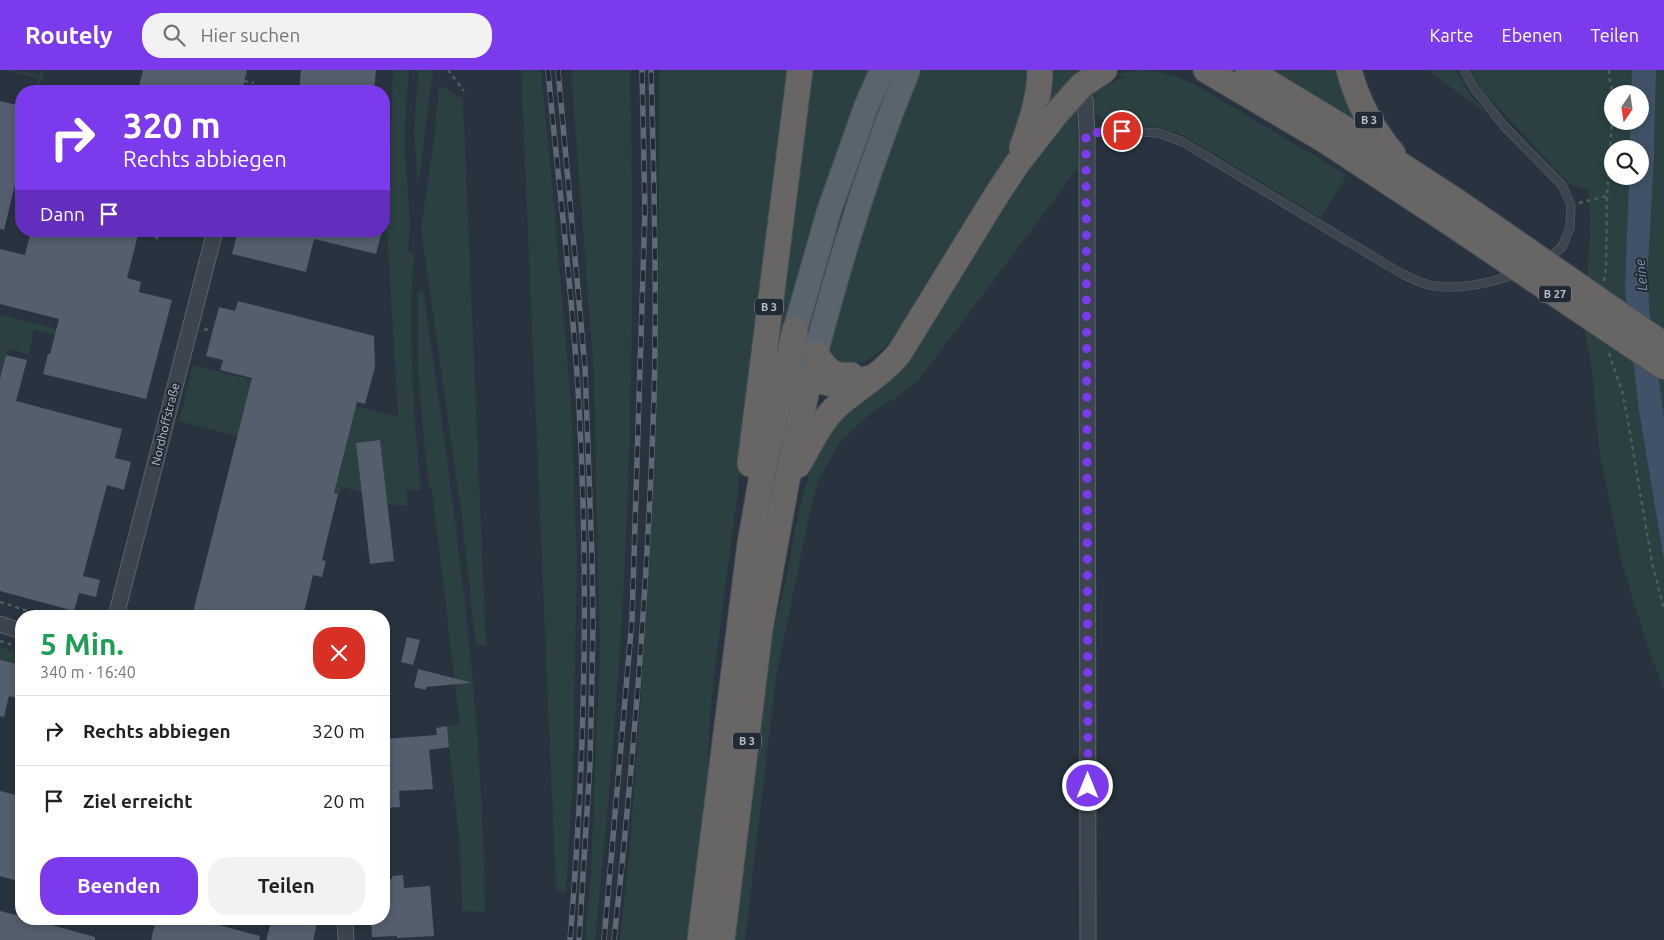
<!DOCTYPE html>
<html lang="de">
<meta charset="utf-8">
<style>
:root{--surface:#fff;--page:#f2f2f2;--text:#202124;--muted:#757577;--line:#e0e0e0;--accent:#7c3aed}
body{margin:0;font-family:Ubuntu,sans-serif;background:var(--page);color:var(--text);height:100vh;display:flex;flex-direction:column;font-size:19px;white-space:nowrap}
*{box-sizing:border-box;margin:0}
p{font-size:16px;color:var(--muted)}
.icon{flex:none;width:28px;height:28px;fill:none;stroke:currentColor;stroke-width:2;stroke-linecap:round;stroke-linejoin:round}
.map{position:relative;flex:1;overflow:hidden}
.side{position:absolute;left:15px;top:540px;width:375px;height:315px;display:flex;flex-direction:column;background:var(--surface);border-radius:20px;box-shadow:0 2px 8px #0003}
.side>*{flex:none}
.top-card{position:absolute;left:15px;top:15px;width:375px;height:152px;border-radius:20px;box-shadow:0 2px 8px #0003;background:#7c3aed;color:#fff;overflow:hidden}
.needle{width:32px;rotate:193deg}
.tools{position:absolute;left:1604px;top:15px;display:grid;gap:10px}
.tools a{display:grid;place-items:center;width:45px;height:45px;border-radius:50%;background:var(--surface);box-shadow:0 2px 8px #0003;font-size:25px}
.pin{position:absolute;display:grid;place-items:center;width:42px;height:42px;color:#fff;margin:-21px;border:2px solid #fff;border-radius:50%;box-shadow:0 1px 5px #0007}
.me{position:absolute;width:55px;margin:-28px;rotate:0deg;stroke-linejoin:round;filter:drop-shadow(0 0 4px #0008)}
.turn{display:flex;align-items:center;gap:18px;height:105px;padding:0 25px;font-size:22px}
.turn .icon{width:65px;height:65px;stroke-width:2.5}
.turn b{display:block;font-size:35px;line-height:42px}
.then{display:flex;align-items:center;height:48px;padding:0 25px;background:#0003;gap:10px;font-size:19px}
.round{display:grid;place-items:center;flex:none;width:52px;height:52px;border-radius:20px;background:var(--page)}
.overview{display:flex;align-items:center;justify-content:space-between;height:85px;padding:0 25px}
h1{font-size:30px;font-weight:600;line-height:38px;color:#1e9e55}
.action{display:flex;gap:10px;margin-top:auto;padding:10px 25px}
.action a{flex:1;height:58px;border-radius:20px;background:var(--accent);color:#fff;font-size:20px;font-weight:600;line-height:58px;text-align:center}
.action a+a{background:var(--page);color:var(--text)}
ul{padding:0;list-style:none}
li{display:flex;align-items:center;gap:15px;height:70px;padding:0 25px;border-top:1px solid var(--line)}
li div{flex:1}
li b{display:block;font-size:19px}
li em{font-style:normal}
header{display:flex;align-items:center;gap:30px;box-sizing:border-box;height:70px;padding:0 25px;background:var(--accent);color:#fff}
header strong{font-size:24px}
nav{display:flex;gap:28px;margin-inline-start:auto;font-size:18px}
.search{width:350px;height:45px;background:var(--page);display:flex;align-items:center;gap:12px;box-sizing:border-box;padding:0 18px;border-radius:20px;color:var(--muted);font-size:19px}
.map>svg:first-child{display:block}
.green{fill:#2b4141}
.water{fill:#405267}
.building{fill:#545e6d}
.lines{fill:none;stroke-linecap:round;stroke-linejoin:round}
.service-casing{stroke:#5a636d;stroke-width:9}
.minor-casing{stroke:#5a636d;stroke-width:17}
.primary-casing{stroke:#464e59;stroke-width:26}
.trunk-casing{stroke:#47505a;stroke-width:27}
.path{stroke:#4a5d5f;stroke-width:2.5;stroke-dasharray:4 4;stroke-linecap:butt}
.service{stroke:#3c454f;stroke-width:8}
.minor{stroke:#3c454f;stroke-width:15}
.primary{stroke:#5a646f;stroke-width:24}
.trunk{stroke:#686664;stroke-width:25}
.rail-casing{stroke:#5f6976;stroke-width:5.5}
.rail{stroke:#212a35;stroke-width:4;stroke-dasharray:11;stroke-linecap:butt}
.trunk-bridge-casing{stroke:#47505a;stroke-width:27;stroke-linecap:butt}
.trunk-bridge{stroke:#686664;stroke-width:25}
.route{stroke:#7c3aed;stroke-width:9;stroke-dasharray:0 16.2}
.labels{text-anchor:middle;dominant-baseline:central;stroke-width:4;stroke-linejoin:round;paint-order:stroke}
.shield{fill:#212a35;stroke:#8b939d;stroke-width:1}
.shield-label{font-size:11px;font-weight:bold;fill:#b9c0ca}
.street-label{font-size:12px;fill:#b9c0ca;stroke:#212a35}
.water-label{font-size:14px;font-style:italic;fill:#7c92aa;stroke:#212a35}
</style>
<header>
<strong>Routely</strong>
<div class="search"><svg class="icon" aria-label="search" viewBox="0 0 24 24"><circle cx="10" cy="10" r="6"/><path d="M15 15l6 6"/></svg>Hier suchen</div>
<nav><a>Karte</a><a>Ebenen</a><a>Teilen</a></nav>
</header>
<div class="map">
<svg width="1664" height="870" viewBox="0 0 1664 870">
<rect width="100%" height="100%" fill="#28333f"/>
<path class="green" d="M 5,0 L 17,0 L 39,6 L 41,0 L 44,0 L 43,8 L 38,19 L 36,19 L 39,8 Z
M 393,0 L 409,0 L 405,55 L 405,81 L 410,153 L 408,183 L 414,183 C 407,262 414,341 421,420 L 406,420 L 408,436 L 387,434 L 380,370 L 356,373 L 362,422 L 342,417 L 340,424 L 334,423 L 353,346 L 238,366 L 179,351 L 193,295 L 398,347 L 387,157 Z
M 418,0 L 433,0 L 418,116 L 414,62 Z
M 521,0 L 541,0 L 553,123 L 571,334 L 577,486 L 573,706 L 566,822 L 556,820 Z
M 571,0 L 630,0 C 634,163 633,327 625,490 C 619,617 608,744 595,870 L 585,870 L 591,802 L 600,582 L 594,308 Z
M 659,0 L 792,0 L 714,605 L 709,662 L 707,742 L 691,870 L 620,870 L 629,788 L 641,625 L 653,417 L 659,219 Z
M 808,0 L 873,0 L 765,347 Z
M 890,0 L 899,0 L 855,118 L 852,118 L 857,88 Z
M 919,0 L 1030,0 L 1024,49 L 1010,82 L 986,124 L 913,239 L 888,274 L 877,283 L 867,290 L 855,294 L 841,294 L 831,285 L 829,270 L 852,183 Z
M 1046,0 L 1090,0 L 1042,43 Z
M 1137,0 C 1165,1 1174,5 1199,17 L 1347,105 L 1321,148 L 1183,65 C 1171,61 1161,58 1149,57 C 1126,54 1084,58 1094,22 L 1122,8 L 1118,4 Z
M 1265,0 L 1341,0 L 1371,63 Z
M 1428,0 L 1456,0 L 1469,23 L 1488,45 Z
M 1471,0 L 1632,0 L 1631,24 L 1612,24 L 1612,51 L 1630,51 L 1630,79 L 1612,79 L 1612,106 L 1629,106 L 1625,220 L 1639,341 L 1664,490 L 1664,619 L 1648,578 L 1622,493 L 1599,380 L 1592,302 L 1585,260 L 1590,159 L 1589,120 L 1570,114 L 1481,19 Z
M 1656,0 L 1664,0 L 1664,348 L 1649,236 L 1648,195 L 1654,88 Z
M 439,15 L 463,29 L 486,575 L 476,576 L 461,440 L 421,158 L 434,70 Z
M 1076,36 L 1078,98 L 920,308 L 900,325 L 871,343 L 839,373 L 818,412 L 808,450 L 776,608 L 745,870 L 733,870 L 772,563 C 776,547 781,532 785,515 C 794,467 800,417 823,372 L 996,149 L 1051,67 L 1054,68 Z
M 423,220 C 453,426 483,633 485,842 L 462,841 L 460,778 L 447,656 L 460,655 L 432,420 L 429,415 C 422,351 414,286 419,221 Z
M 0,244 L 65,261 L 63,267 L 34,260 L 28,284 L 8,279 L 0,309 L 21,314 L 18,324 L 0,319 Z
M 0,577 L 21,585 L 21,595 L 0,590 Z"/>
<path class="water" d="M 1632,0 L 1656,0 L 1654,88 L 1648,195 L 1649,236 L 1664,348 L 1664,490 L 1639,341 L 1625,220 L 1629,106 L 1640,106 L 1640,79 L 1630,79 L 1630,51 L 1640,51 L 1640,24 L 1631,24 Z"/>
<path class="building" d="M 143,0 L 247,0 L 242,21 L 138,21 Z
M 301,0 L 376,0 L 374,21 L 299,21 Z
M 0,31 L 21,36 L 21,90 L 4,160 L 0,159 Z
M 31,161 L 139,161 L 127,208 L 141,212 L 139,222 L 172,230 L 146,329 L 43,304 L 48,284 L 50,284 L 59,249 L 0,234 L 0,179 L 25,185 Z
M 238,161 L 382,161 L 376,184 L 314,169 L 306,202 L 232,184 Z
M 238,231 L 374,266 L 375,297 L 365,334 L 357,332 L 334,423 L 338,424 L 322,490 L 326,491 L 322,507 L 313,505 L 303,546 L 192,546 L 252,308 L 220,300 L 223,290 L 206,286 L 219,237 L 235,241 Z
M 6,285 L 27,290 L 16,331 L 122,359 L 115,388 L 131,392 L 124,420 L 107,415 L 83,506 L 100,510 L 96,527 L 79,523 L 74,541 L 0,521 L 0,309 Z
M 380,370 L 394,491 L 370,494 L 356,373 Z
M 407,567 L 420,570 L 413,595 L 401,592 Z
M 0,590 L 21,595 L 21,629 L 9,626 L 4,647 L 0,646 Z
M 418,599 L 469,612 L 469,613 L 426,617 L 426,620 L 414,617 Z
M 447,656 L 449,677 L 429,680 L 433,719 L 399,721 L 400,737 L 384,738 L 384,669 L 437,665 L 436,658 Z
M 0,721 L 21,726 L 21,812 L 0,806 Z
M 403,805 L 404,818 L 430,816 L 434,866 L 397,868 L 397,866 L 372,867 L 371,849 L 384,849 L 384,810 L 392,809 L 392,806 Z
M 0,841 L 21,846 L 21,849 L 30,849 L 95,867 L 95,870 L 0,870 Z
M 156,849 L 221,849 L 219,855 L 260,866 L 259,870 L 151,870 Z
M 272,849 L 297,849 L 317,854 L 313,870 L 266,870 Z"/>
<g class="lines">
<g class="service-casing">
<path id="service" d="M 1464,0 L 1474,18 L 1504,56 L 1562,115 L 1571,135 L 1570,158 L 1562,177 L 1546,190
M 1087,63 L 1122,61 L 1158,63 L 1183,72 L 1402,204 C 1408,206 1414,210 1420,212 C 1448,223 1490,214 1517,203"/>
</g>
<g class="minor-casing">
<path id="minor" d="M 1085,30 L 1087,63 L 1088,870
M 116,546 L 215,161
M 0,554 L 21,561
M 345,849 L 346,870"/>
</g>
<g class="primary-casing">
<path id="primary" d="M 811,302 C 837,199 868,98 908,0
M 810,306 L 798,289 L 795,260 L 829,141 L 866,37 L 882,0"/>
</g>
<g class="trunk-casing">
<path id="trunk" d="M 1206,0 L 1326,71 L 1446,150
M 1248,0 L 1350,62 L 1456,131
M 1349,0 C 1357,31 1372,59 1393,84
M 1022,78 C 1031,52 1040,27 1040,0
M 816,283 C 824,298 833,308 851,305
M 750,394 L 800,0
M 798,395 C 810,375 820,352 837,336 C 857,318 883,304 900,282 L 994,129 L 1017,94 L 1055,45
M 700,870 L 750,474 L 762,405 L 795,260
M 722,870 L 760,559 L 786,415 L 810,306 C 832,319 851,314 873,307"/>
</g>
<path class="path" d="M 448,0 L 464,21
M 1609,0 L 1610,12 L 1613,24
M 244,11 L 254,13
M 1579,133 L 1607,126
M 149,161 L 159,170
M 1604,211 L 1606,198 L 1607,126 L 1612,50
M 204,259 L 212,261
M 1609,283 L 1622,321 L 1627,346 L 1645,451 L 1652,493 L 1664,539
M 0,532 L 44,546
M 0,571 L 21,578"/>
<use href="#service" class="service"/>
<use href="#minor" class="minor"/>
<use href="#primary" class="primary"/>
<use href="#trunk" class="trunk"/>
<g class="rail-casing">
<path id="rail" d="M 548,0 C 558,112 573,224 579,336 C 589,514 585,692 570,870
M 558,0 L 585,298 L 592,487 L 593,555 L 590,694 L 579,870
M 604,870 L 632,550 L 645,141 L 642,0
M 614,870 C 634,690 648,509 654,328 C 657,219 654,109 651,0"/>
</g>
<use href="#rail" class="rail"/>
<g class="trunk-bridge-casing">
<path id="trunk-bridge" d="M 1055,45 L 1082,15 L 1105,0
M 1456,131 L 1664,275
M 1446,150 L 1664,297"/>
</g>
<use href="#trunk-bridge" class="trunk-bridge"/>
</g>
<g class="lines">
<path class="route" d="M 1088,716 L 1086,63 L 1122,61"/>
</g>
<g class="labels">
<g class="shield">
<rect x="1355" y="41.5" width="28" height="17" rx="4"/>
<rect x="1539" y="215.5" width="32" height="17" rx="4"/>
<rect x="755" y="228.5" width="28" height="17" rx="4"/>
<rect x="733" y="662.5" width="28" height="17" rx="4"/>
</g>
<g class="shield-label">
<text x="1369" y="50">B 3</text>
<text x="1555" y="224">B 27</text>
<text x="769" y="237">B 3</text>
<text x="747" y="671">B 3</text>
</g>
<g class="street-label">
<text transform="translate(165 354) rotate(-76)">Nordhoffstraße</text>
</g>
<g class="water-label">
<text transform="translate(1641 205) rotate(-95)">Leine</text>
</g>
</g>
</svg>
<div class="tools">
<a><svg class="needle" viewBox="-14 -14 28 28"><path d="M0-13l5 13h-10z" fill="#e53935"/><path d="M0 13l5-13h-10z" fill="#757577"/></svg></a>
<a><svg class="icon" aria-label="search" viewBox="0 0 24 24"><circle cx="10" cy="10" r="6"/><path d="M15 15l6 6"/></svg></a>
</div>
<div class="pin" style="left:1122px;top:61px;background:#d93025"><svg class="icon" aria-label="arrive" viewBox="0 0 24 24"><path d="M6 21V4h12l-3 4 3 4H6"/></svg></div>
<svg class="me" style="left:1088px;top:716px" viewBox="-20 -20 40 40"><circle r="17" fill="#7c3aed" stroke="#fff" stroke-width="3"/><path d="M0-11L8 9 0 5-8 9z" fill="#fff"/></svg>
<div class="top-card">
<div class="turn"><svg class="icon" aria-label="right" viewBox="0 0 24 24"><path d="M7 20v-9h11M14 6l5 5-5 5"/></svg><div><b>320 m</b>Rechts abbiegen</div></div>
<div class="then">Dann<svg class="icon" aria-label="arrive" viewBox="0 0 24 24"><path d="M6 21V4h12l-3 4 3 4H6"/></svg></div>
</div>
<section class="side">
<div class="overview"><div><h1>5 Min.</h1><p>340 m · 16:40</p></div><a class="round" style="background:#d93025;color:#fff"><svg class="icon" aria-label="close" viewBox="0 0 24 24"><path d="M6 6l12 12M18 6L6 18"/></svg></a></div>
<ul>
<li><svg class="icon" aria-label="right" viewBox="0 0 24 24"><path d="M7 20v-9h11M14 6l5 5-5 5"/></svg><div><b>Rechts abbiegen</b></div><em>320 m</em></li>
<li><svg class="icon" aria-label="arrive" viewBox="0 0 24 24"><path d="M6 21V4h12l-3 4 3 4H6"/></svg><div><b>Ziel erreicht</b></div><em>20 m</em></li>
</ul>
<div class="action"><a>Beenden</a><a>Teilen</a></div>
</section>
</div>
